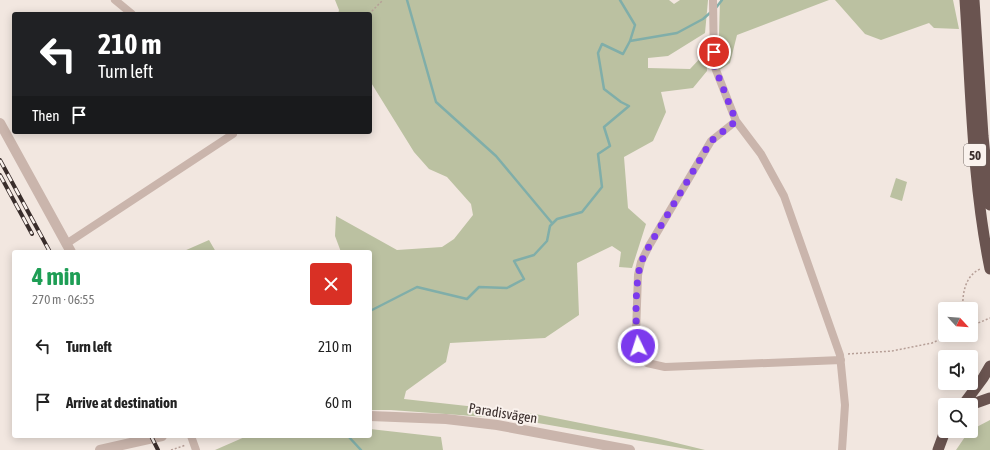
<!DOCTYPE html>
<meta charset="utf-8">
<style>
:root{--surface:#fff;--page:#f6f6f6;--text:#222;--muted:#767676}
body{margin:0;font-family:"Asap Condensed",sans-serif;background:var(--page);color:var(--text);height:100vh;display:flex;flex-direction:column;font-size:15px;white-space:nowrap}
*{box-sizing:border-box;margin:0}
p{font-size:13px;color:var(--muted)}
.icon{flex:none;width:22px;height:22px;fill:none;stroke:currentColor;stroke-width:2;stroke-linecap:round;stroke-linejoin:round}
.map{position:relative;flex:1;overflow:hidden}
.sheet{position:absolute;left:12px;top:250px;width:360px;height:188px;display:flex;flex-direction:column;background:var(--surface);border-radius:4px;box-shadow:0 2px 10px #0003}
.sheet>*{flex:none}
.top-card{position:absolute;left:12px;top:12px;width:360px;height:122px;border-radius:4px;box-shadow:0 2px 10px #0003;background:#202124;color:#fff;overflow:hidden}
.needle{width:26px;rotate:116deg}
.buttons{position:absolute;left:938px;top:302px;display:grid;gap:8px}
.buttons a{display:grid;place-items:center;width:40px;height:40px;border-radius:4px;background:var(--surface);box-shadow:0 2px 10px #0003;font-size:20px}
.pin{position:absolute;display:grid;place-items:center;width:34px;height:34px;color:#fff;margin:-17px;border:2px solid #fff;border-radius:50%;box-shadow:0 1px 4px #0007}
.me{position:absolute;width:44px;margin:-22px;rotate:356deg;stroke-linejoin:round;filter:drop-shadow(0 0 3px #0008)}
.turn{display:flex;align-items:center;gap:14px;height:84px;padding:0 20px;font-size:18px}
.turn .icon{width:52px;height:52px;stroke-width:2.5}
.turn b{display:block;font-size:28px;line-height:34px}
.then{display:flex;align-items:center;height:38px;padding:0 20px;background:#0003;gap:8px;font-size:15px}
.round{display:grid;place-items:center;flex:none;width:42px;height:42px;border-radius:4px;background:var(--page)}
.summary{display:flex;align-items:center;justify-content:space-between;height:68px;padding:0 20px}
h1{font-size:24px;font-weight:700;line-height:30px;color:#1e9e55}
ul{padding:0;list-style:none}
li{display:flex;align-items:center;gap:12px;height:56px;padding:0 20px}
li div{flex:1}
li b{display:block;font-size:15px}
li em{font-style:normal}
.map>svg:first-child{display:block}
.green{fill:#bbc1a1}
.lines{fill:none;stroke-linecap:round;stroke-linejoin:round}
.stream{stroke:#80aea9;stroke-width:2.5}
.path{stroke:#b69f97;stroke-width:1.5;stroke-dasharray:2 2;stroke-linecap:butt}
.minor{stroke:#cab5ac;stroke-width:8}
.tertiary{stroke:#cab5ac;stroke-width:10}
.trunk{stroke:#6a5450;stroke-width:11}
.rail-casing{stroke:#392d2b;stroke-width:4}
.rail{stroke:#faf2ed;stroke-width:2.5;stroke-dasharray:8;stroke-linecap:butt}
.route{stroke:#7c3aed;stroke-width:7;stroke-dasharray:0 12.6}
.labels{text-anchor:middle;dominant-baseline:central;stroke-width:4;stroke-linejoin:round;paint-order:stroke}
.shield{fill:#faf2ed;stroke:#736865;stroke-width:1}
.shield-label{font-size:13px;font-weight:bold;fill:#392d2b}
.street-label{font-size:14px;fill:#392d2b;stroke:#faf2ed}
</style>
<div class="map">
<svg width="990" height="450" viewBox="0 0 990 450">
<rect width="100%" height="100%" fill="#f2e7e0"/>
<path class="green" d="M 335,0 L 669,0 L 674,4 L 680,0 L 708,0 L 705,33 L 668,56 L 648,58 L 648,68 L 690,69 L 706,52 L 707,71 L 693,88 L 661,92 L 666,112 L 653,141 L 624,157 L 628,208 L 646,224 L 632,268 L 619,267 L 621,252 L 612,246 L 577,263 L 579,315 L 545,338 L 450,343 L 446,362 L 406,391 L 404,399 L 530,413 L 656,438 L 705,450 L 692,450 L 515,419 L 391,410 L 370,410 L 370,252 L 341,252 L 335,236 L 336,216 L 397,250 L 442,247 L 454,239 L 473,215 L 471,204 L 447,177 L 429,169 L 414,152 L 370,81 L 370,14 L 338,14 L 339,10 Z
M 720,0 L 829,0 L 737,35 L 730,63 L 718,71 Z
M 835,0 L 953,0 L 959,29 L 934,28 L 929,23 L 881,40 L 865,34 Z
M 896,178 L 907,182 L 902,201 L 890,197 Z
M 209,240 L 216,252 L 184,252 L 184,251 Z
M 990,420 L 990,450 L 956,450 L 969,431 Z
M 370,429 L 441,437 L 443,450 L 215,450 L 247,436 L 370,436 Z"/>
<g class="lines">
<path class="stream" d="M 407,0 L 436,102 L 496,156 L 552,223
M 715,9 L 722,0
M 630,41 L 677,33 L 703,19 L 711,12
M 370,311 L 417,287 L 467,299 L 479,287 L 507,288 L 524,279 L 514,261 L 534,255 L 547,241 L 550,226 L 557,219 L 582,212 L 602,187 L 598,154 L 610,146 L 604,127 L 629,106 L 621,102 L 604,89 L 598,53 L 602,44 L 623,54 L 630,41 L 635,25 L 620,0
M 348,436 L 361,450"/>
<path class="path" d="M 369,14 L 383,0
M 963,309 C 962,294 965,276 980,269
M 971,326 L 990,318
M 848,354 L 892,351 L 932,343 L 950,335
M 171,450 L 186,445"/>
<path class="minor" d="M 115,0 L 132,14
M 713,0 L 714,65 L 736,121 L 761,154 L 784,196 L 840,355 L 845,405 L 842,450
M 736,121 L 711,141 L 649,246 L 641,262 L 638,275 L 636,333 L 637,346 L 642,356 L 647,363 L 665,367 L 841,360
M 66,244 L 233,134 L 232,132
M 191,436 L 196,450"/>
<path class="tertiary" d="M 0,123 L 71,252
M 370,416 L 446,419 L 497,425 L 630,450
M 100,450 L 162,436"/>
<path class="trunk" d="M 965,0 C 971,90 972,181 990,269
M 974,0 L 983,136 L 990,205
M 963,405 L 983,378 L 990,366
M 970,405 L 990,398
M 938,450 L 945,431"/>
<g class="rail-casing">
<path id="rail" d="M 0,160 L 50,252
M 0,175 L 32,234
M 151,436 L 158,450"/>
</g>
<use href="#rail" class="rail"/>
</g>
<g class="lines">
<path class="route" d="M 638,346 C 635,326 635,281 641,263 C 643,257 647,251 649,246 L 711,141 L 736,121 L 714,65 L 714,52"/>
</g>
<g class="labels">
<rect class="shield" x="964" y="144" width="22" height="22" rx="3"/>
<g class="shield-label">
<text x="975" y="155">50</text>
</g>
<g class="street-label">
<text transform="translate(503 413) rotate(9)">Paradisvägen</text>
</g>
</g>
</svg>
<div class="buttons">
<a><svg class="needle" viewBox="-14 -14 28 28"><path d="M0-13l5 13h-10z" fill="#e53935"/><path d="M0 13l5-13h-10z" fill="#767676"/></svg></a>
<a><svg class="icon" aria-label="sound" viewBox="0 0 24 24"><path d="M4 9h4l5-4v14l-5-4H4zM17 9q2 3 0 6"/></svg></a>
<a><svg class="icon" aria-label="search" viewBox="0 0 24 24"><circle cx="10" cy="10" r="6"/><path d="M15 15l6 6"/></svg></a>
</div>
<div class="pin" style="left:714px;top:52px;background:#d93025"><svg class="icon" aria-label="arrive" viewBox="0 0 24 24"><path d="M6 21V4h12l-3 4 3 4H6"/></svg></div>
<svg class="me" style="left:638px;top:346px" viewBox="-20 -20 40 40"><circle r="17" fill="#7c3aed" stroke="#fff" stroke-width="3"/><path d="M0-11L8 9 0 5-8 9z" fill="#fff"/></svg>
<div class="top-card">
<div class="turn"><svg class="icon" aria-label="left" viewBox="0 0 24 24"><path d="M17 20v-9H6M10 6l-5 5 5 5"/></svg><div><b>210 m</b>Turn left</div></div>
<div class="then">Then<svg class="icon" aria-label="arrive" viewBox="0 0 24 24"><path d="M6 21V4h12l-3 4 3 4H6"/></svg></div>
</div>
<section class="sheet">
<div class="summary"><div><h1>4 min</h1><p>270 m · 06:55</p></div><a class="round" style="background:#d93025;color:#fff"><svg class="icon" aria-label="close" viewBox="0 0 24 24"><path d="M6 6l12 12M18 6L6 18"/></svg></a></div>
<ul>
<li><svg class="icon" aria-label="left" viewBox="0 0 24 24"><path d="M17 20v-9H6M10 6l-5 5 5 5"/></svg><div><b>Turn left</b></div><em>210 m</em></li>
<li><svg class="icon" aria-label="arrive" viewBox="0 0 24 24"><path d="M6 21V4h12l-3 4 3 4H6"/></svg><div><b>Arrive at destination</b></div><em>60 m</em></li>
</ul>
</section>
</div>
